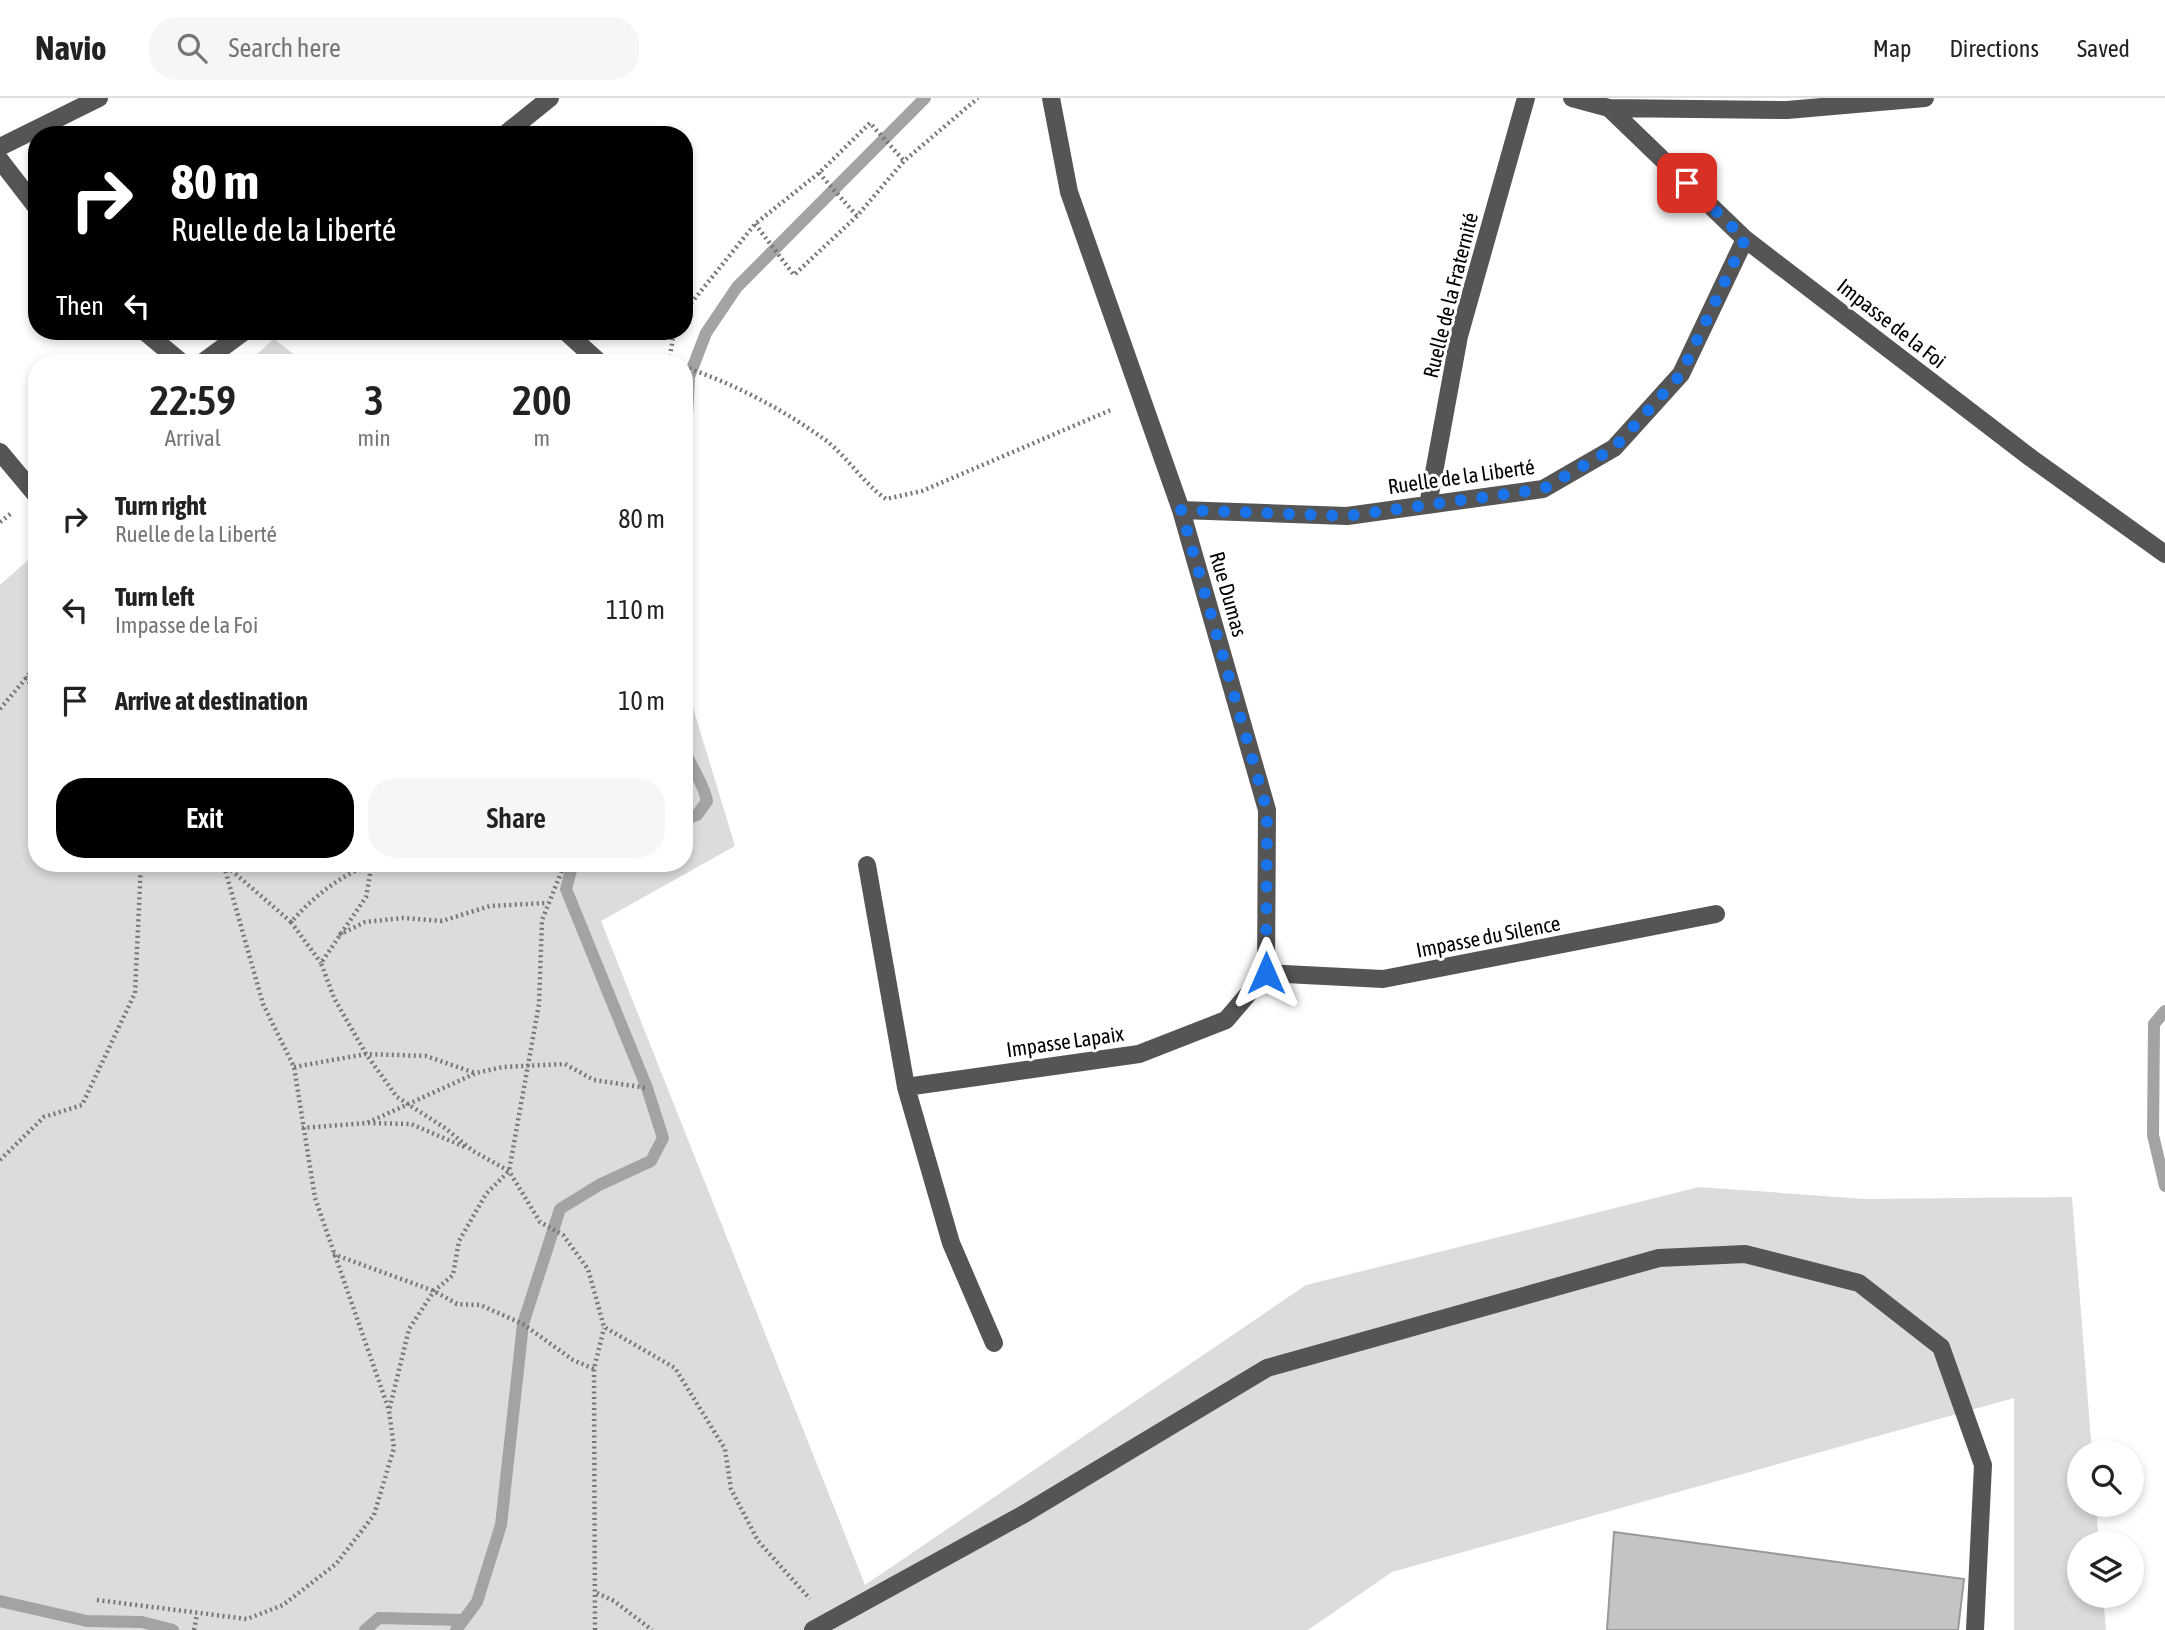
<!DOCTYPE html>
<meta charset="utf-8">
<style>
:root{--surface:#fff;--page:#f6f6f6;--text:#222;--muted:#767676;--line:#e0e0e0;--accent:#000}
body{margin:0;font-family:"Asap Condensed",sans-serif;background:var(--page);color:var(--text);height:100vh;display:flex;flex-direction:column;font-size:26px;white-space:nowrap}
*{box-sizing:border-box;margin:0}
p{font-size:23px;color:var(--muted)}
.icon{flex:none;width:38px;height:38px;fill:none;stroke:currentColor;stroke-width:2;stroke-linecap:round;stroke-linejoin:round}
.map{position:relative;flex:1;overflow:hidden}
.drawer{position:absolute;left:28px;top:256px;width:665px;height:518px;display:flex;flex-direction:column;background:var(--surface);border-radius:28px;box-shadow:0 4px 10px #0003}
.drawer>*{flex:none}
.guide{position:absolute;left:28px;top:28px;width:665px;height:214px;border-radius:28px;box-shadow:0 4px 10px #0003;background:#000;color:#fff;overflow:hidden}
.controls{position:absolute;left:2067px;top:1342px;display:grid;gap:14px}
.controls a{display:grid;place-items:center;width:77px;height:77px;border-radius:50%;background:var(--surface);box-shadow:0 4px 10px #0003;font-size:35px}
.pin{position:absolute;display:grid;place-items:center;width:60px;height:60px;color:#fff;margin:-30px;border-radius:14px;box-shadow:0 4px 10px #0006}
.me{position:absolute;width:77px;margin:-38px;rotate:0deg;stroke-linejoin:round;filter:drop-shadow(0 0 5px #0008)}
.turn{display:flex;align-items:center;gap:24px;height:147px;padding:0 28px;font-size:32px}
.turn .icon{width:91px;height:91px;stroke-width:2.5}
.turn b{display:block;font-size:49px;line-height:60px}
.then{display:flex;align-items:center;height:66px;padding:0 28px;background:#0003;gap:14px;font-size:26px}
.eta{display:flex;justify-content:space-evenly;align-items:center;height:119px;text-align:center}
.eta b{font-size:42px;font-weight:600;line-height:49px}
.primary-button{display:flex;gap:14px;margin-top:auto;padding:14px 28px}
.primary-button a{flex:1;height:80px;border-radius:28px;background:var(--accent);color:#fff;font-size:28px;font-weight:600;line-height:80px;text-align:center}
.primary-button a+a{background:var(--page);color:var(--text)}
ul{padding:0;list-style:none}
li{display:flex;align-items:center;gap:21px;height:91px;padding:0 28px}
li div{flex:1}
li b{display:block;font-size:26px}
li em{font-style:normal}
header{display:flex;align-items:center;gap:42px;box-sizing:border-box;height:98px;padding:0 35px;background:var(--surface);border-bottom:2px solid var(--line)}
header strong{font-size:33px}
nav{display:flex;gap:38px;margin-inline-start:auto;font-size:24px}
.search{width:490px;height:63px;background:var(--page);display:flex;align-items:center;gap:18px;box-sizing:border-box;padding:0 24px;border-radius:28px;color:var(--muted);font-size:26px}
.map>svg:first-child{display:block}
.green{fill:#dcdcdc}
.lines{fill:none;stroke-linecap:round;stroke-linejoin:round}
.stream{stroke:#a3a3a3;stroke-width:12}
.building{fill:#c4c4c4;stroke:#999;stroke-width:2}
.path{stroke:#777;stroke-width:4.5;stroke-dasharray:2 3.5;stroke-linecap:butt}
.minor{stroke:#555;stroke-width:18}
.route{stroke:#1a73e8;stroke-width:12;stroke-dasharray:0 21.6}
.labels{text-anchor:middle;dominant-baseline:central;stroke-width:6;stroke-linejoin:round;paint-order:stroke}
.street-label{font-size:21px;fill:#000;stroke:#fff}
</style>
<header>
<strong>Navio</strong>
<div class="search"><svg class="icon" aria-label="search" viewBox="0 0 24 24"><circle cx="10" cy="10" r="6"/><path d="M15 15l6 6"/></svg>Search here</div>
<nav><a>Map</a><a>Directions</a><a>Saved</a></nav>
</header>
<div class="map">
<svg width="2165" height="1532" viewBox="0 0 2165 1532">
<rect width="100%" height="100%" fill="#fff"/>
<path class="green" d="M 274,241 L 304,264 L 248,264 Z
M 37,454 L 37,765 L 684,765 L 684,580 L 735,748 L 601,823 L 865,1487 L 1306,1187 L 1699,1089 L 1865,1101 L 2072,1099 L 2092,1354 L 2079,1354 L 2079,1407 L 2096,1407 L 2099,1445 L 2079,1446 L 2079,1498 L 2103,1498 L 2106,1532 L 2014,1532 L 2014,1300 L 1392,1474 L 1308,1532 L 0,1532 L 0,487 Z"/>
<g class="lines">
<path class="stream" d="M 684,374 L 689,279 L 706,235 L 737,189 L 925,0
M 684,650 C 690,669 703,683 707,703 L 697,717 L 684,722
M 2165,913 L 2154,926 L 2153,1037 L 2165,1088
M 0,1503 L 87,1523 L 142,1524 L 173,1532
M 365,1532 L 379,1520 L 463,1522
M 456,1532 L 477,1504 L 501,1427 L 523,1226 L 560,1111 L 599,1087 L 651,1063 L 663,1040 L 647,990 L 566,791 L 573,765"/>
</g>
<path class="building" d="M 1614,1434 L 1964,1481 L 1958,1532 L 1607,1532 Z"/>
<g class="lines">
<path class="path" d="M 819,75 L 857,118
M 755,126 L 794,177 L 857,118 L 904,63 L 978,0
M 684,214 L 755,126 L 819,75 L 870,25 L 904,63
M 669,264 L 674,233
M 684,269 C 733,285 782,311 824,341 C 847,358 862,384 886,401 L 922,393 L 1113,311
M 0,424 L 13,414
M 25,579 L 37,594
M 0,611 L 37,567
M 223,765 L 291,824 C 315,797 339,779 372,765
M 372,765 L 366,799 L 321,865 L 334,900 L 366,956 L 397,999 L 445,1030 L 473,1053 L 509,1073 L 540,1124 L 563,1137 L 588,1171 L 604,1229 L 675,1270 L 725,1351 L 731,1391 L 758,1443 L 810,1501
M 224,768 L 263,906 L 294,969 L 315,1100 L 389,1312
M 291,824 L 321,865
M 339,837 L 365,824 L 403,820 L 442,823 L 490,808 L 548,805
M 294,969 L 366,956 L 426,958 L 475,975
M 368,1025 L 411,1026 L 467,1050
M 302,1030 L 367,1025 L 476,975 L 503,969 L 565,966 L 594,982 L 647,990
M 0,1062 L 44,1019 L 82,1007 L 135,895 L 141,765
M 333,1156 L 434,1193 L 457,1206 L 480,1207 L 523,1226 L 573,1262 L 594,1271
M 597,1495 L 614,1503 L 652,1532
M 97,1502 L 247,1521 L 283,1507 L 336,1466 L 374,1417 L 394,1350 L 389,1313 L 409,1231 L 434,1193 L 453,1177 L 459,1143 L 486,1096 L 509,1073 L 539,906 L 542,822 L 565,765
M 194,1532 L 197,1516
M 595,1532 L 594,1271 L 604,1230"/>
<path class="minor" d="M 1572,0 L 1609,10 L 1787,12 L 1925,0
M 1609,10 L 1745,141 L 2031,360 L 2165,456
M 504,37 L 550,0
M 0,49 L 99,0
M 0,62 L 37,110
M 144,233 L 181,264
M 565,233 L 599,264
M 203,264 L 245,233
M 0,354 L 36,397
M 1428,407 L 1459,238 L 1526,0
M 1181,412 L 1347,418 L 1543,391 L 1614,350 L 1681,276 L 1745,141
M 867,767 L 906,989 L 951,1145 L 994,1245
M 1266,875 L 1383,881 L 1716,816
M 906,989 L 1139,956 L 1226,922 L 1266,875 L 1267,712 L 1181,412 L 1069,94 L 1051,0
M 813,1532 L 1024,1416 L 1267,1270 L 1659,1160 L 1745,1156 L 1859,1185 L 1941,1249 L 1983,1367 L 1975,1532"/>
</g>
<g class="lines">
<path class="route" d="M 1266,875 L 1267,712 L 1181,412 L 1347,418 L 1543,391 L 1614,350 L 1681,276 L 1745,141 L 1687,85"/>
</g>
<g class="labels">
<g class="street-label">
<text transform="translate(1450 197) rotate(-76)">Ruelle de la Fraternité</text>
<text transform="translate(1892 225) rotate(38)">Impasse de la Foi</text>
<text transform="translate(1461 378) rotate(-8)">Ruelle de la Liberté</text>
<text transform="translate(1229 496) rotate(74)">Rue Dumas</text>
<text transform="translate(1488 838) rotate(-11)">Impasse du Silence</text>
<text transform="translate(1065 943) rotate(-8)">Impasse Lapaix</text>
</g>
</g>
</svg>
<div class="controls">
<a><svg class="icon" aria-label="search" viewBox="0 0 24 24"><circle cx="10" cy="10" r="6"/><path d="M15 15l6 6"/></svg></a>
<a><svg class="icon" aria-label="layers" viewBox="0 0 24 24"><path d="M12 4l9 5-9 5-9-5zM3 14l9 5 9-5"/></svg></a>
</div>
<div class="pin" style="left:1687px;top:85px;background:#d93025"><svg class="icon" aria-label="arrive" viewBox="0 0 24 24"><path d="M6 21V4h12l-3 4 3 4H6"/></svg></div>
<svg class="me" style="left:1266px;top:875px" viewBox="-20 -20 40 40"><path d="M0-17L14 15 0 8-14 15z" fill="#1a73e8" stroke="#fff" stroke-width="4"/></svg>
<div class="guide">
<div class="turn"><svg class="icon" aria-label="right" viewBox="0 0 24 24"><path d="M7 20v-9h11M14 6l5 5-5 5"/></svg><div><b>80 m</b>Ruelle de la Liberté</div></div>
<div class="then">Then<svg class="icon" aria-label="left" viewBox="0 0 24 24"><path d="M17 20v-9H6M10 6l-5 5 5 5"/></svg></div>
</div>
<section class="drawer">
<div class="eta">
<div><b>22:59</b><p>Arrival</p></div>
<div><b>3</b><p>min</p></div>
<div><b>200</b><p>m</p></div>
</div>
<ul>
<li><svg class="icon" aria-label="right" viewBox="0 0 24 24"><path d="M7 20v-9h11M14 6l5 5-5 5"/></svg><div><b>Turn right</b><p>Ruelle de la Liberté</p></div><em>80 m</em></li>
<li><svg class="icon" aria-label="left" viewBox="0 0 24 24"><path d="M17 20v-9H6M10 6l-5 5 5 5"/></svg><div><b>Turn left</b><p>Impasse de la Foi</p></div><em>110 m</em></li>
<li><svg class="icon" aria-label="arrive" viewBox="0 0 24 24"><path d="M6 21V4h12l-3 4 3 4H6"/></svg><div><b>Arrive at destination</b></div><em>10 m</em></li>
</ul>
<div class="primary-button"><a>Exit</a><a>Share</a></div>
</section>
</div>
